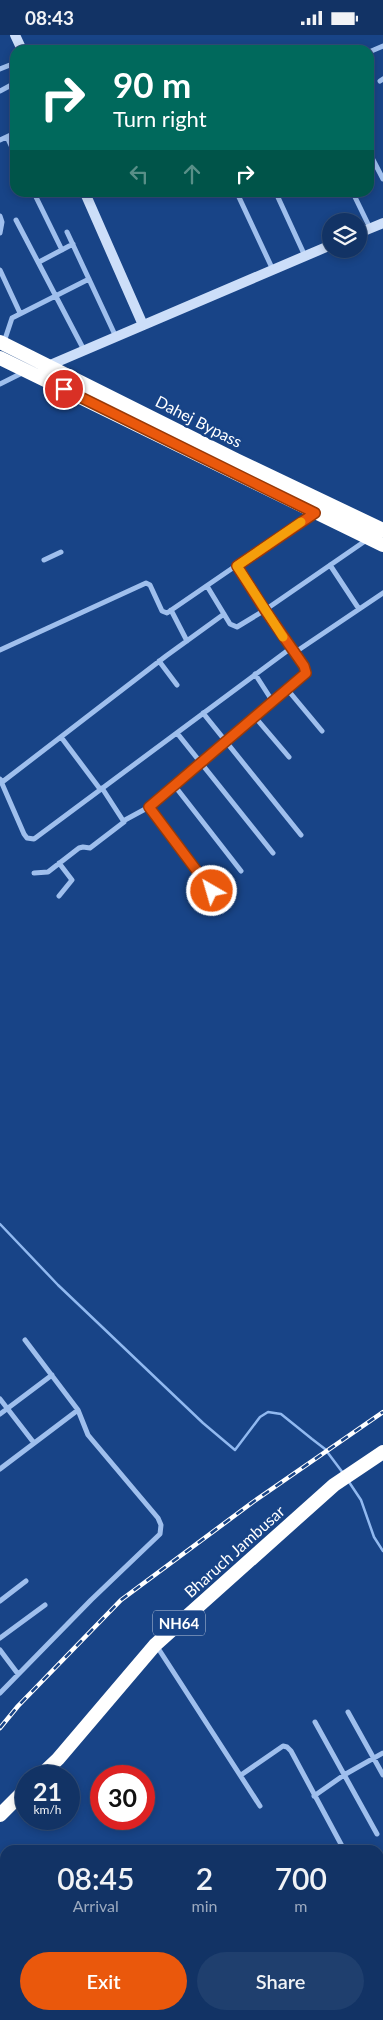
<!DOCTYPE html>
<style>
:root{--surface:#123365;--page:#1f3f6e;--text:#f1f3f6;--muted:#9caabf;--line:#314e79;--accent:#ea580c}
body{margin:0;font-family:Lato,sans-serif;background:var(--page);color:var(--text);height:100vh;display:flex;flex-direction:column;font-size:19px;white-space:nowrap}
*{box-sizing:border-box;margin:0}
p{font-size:16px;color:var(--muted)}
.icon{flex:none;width:28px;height:28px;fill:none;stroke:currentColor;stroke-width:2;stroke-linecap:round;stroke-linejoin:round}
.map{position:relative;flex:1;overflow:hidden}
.details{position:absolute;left:0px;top:1810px;width:384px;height:175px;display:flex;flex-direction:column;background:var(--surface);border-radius:15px 15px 0 0;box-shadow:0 2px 8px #0003,0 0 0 1px var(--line)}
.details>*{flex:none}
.guide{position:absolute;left:10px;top:10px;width:364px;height:152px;border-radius:15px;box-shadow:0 2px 8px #0003,0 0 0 1px var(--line);background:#00695c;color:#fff;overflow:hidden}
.tools{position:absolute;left:322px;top:178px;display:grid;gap:10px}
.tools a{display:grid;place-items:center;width:45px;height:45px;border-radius:50%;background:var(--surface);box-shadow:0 2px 8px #0003,0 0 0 1px var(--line);font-size:25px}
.speed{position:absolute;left:15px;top:1730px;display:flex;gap:10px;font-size:25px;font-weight:700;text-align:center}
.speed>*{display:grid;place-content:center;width:65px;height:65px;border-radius:50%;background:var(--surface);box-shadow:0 2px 8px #0003,0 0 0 1px var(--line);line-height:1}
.speed small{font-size:12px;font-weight:400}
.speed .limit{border:8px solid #d22;background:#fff;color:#111}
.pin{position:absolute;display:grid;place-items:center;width:42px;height:42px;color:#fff;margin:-21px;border:2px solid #fff;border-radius:50%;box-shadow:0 1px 5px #0007}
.me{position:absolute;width:55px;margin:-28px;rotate:322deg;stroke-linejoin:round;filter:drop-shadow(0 0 4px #0008)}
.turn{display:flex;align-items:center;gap:18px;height:105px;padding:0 20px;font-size:22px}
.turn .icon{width:65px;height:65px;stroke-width:2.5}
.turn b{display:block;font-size:35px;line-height:42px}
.lanes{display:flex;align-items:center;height:48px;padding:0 20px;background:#0003;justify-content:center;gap:25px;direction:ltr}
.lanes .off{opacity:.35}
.eta{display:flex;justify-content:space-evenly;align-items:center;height:85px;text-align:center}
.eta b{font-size:30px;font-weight:600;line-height:35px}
.cta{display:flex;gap:10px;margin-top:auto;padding:10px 20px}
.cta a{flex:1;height:58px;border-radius:30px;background:var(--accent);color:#fff;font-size:20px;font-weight:600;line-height:58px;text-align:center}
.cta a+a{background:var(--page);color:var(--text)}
.status{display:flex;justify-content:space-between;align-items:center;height:35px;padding:0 25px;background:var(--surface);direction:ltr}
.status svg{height:14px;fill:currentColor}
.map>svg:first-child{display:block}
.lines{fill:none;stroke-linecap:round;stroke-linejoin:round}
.stream{stroke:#91b9f0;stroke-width:2.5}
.street{stroke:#9fbfed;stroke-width:5}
.secondary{stroke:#ccdef9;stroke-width:10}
.highway{stroke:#fff;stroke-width:14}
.rail-casing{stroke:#fff;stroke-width:4.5}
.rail{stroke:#184487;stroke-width:2.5;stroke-dasharray:8;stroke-linecap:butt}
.route-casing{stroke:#983908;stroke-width:12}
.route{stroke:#ea580c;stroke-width:9}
.slow{stroke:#f59e0b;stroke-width:9}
.labels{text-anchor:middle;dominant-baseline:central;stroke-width:5;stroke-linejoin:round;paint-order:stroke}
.shield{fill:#184487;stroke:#bac7db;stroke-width:1}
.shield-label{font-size:15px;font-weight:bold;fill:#fff}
.street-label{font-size:16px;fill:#fff;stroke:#184487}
</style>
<div class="status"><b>08:43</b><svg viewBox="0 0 49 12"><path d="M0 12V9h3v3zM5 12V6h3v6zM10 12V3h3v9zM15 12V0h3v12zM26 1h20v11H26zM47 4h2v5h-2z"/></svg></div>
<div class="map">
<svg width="383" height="1985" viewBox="0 0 383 1985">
<rect width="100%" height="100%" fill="#184487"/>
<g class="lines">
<path class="stream" d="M 0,1189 L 58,1250 L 203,1388 L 235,1415 L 260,1382 L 268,1377 L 281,1379 L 312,1404 L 325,1414 L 343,1438
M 349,1447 L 361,1465 L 374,1502 L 383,1516"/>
<path class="street" d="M 316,14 L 317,15
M 369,17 L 383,11
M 0,34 L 15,28
M 380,46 L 383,44
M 0,56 L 15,48
M 7,102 L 15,119
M 0,105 L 15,98
M 369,117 L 383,144
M 34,158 L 62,215
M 237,158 L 273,235
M 276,158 L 305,221
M 353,158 L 370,193
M 0,181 L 2,187 L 0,198
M 16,185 L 84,315
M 67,197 L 116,302
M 39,227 L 73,209
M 0,235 L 20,278
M 4,307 L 12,283 L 89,244
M 0,349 L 24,337
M 44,525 L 61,517
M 330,530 L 359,574
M 237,531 L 291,613
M 207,551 L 230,589 L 237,592 L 265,575 L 368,504
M 171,575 L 187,606
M 0,615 L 146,548 L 150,550 L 162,576 L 167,578 L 313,478
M 159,626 L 177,650
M 255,639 L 273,667
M 287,654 L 322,696
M 203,678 L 301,800
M 255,682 L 289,722
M 177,698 L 273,818
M 61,702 L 100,754
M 0,744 L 24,799 L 27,803 L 34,804 L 291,613 L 294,618 L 383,558
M 1,748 L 166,621 L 224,579
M 174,750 L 241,836
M 125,785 L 149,772
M 34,838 L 48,837 L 79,813 L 83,812 L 90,813 L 124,787 L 102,753
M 212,856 L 149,772 L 306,638 L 304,631 L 294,618
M 59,861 L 72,845 L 59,828
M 0,1364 L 34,1408
M 0,1379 L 52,1340
M 0,1434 L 78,1375
M 0,1566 L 26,1546
M 0,1603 L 45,1570
M 156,1610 L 260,1771
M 0,1615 L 18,1639
M 0,1658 L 91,1565 L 160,1499 L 161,1490 L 158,1483 L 88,1400 L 78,1375 L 25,1305
M 348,1677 L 383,1740
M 315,1687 L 377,1799
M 241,1740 L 283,1711 L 287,1712 L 291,1716 L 342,1811
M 314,1761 L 344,1740 L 383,1718"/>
<path class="secondary" d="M 15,0 L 22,15
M 85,158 L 143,290
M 359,198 L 383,188
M 43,333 L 331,210"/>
<path class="highway" d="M 0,307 L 236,425 L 383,495
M 0,323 L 383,510
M 40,1741 L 58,1724 L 155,1610 L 334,1450 L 383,1417
M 0,1780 L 26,1754"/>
<g class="rail-casing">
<path id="rail" d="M 0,1693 L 18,1671 L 121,1565 L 253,1467 L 383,1377"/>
</g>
<use href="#rail" class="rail"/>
</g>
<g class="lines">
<g class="route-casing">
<path id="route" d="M 64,354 L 315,478 L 237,531 L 265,575 L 304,631 L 306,638 L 149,772 L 212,856"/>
</g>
<use href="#route" class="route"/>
<path class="slow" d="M 283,602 L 237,531 L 301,487"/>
</g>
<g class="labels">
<rect class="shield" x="153" y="1575.5" width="52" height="25" rx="4"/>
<g class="shield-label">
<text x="179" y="1588">NH64</text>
</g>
<g class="street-label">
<text transform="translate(199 386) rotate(27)">Dahej Bypass</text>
<text transform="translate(234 1516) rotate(-42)">Bharuch Jambusar</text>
</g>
</g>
</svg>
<div class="tools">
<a><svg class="icon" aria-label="layers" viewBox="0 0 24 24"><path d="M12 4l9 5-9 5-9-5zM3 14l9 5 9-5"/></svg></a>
</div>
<div class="speed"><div>21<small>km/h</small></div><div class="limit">30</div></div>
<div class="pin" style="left:64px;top:354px;background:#d93025"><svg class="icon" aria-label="arrive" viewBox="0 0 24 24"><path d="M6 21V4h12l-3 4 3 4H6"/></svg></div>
<svg class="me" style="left:212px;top:856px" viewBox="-20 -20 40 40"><circle r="17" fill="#ea580c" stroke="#fff" stroke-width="3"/><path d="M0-11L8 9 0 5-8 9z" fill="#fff"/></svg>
<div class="guide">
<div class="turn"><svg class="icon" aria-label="right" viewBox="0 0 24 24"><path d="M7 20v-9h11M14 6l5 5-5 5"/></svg><div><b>90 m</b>Turn right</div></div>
<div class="lanes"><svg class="icon off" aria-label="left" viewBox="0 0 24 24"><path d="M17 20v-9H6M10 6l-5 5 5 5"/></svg><svg class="icon off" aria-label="ahead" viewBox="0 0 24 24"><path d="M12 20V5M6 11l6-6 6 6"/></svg><svg class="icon" aria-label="right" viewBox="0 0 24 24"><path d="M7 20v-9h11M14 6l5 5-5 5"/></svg></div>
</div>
<section class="details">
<div class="eta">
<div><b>08:45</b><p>Arrival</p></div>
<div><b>2</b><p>min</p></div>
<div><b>700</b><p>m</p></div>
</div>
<div class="cta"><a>Exit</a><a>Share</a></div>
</section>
</div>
